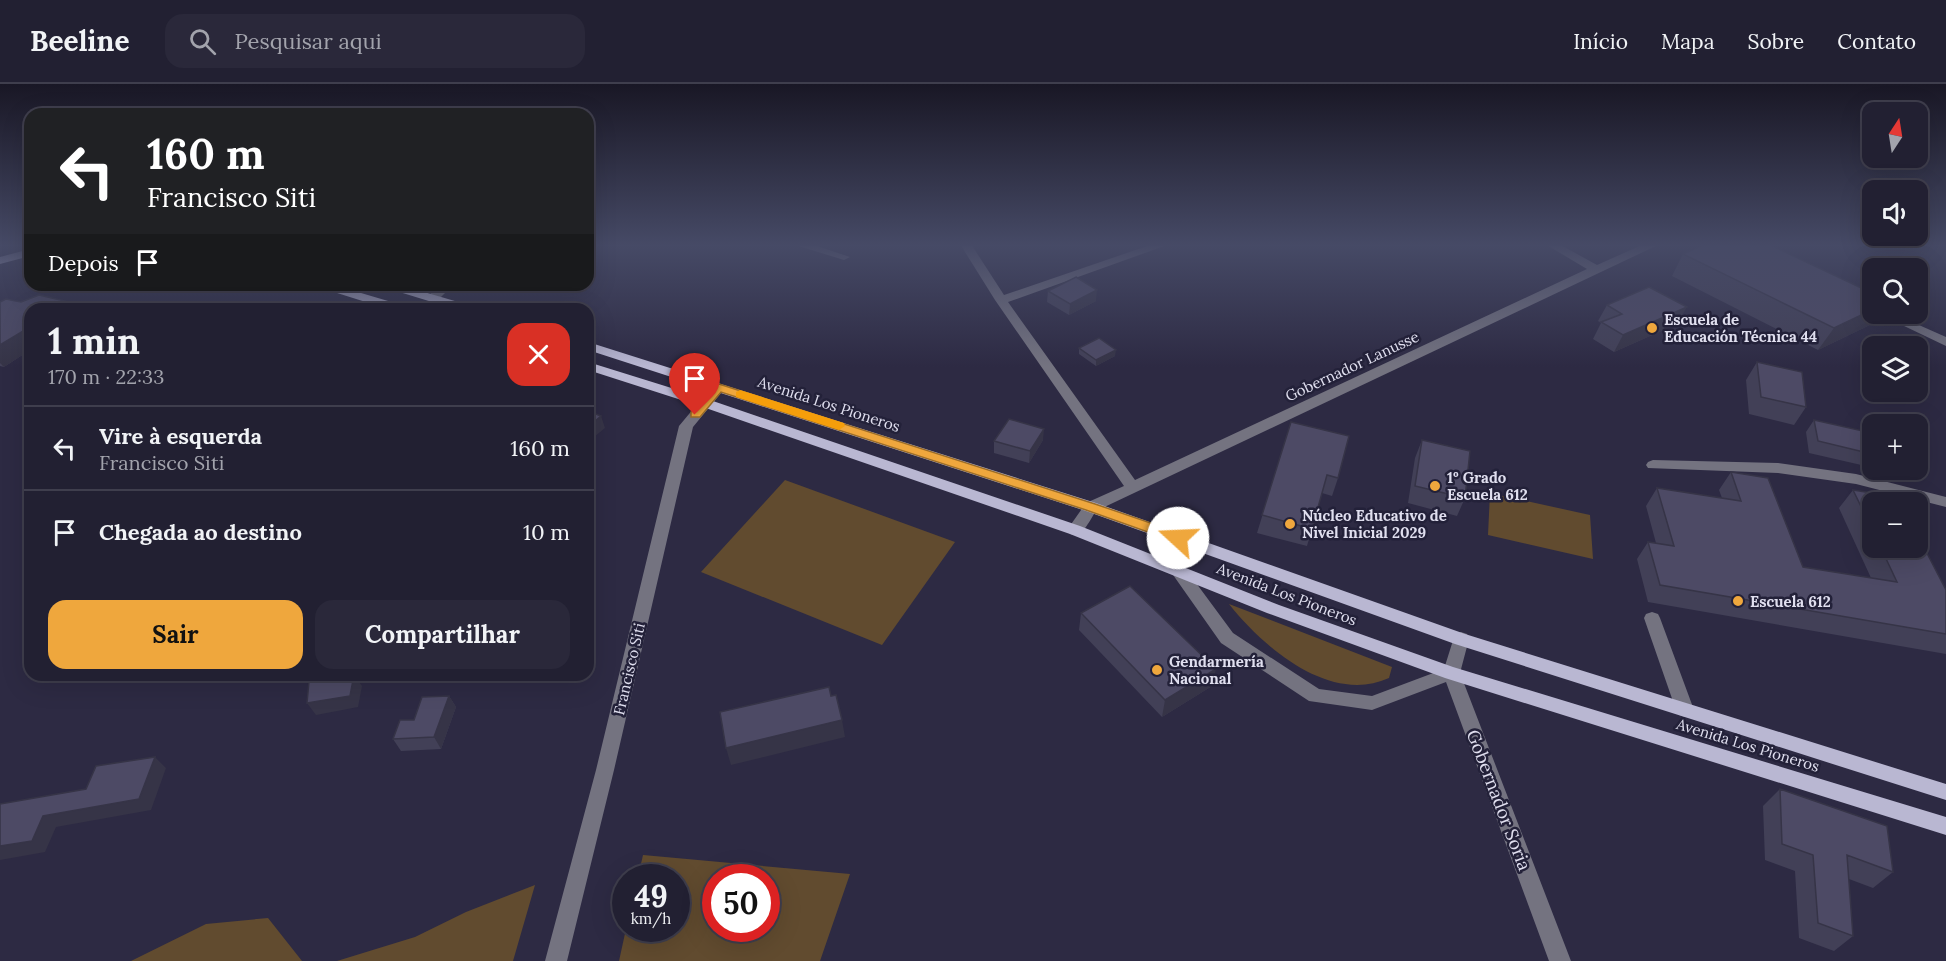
<!DOCTYPE html>
<html lang="pt">
<meta charset="utf-8">
<style>
:root{--surface:#222032;--page:#2a283a;--text:#f1f3f6;--muted:#a2a3ac;--line:#3f3e4d;--accent:#efa73d}
body{margin:0;font-family:Lora,serif;background:var(--page);color:var(--text);height:100vh;display:flex;flex-direction:column;font-size:22px;white-space:nowrap}
*{box-sizing:border-box;margin:0}
p{font-size:20px;color:var(--muted)}
.icon{flex:none;width:33px;height:33px;fill:none;stroke:currentColor;stroke-width:2;stroke-linecap:round;stroke-linejoin:round}
.map{position:relative;flex:1;overflow:hidden}
.panel{position:absolute;left:24px;top:219px;width:570px;height:378px;display:flex;flex-direction:column;background:var(--surface);border-radius:18px;box-shadow:0 6px 24px #0002,0 0 0 2px var(--line)}
.panel>*{flex:none}
.hud{position:absolute;left:24px;top:24px;width:570px;height:183px;border-radius:18px;box-shadow:0 6px 24px #0002,0 0 0 2px var(--line);background:#202124;color:#fff;overflow:hidden}
.needle{width:39px;rotate:12deg}
.tools{position:absolute;left:1862px;top:18px;display:grid;gap:12px}
.tools a{display:grid;place-items:center;width:66px;height:66px;border-radius:12px;background:var(--surface);box-shadow:0 6px 24px #0002,0 0 0 2px var(--line);font-size:30px}
.speed{position:absolute;left:612px;top:780px;display:flex;gap:12px;font-size:30px;font-weight:700;text-align:center}
.speed>*{display:grid;place-content:center;width:78px;height:78px;border-radius:50%;background:var(--surface);box-shadow:0 6px 24px #0002,0 0 0 2px var(--line);line-height:1}
.speed small{font-size:15px;font-weight:400}
.speed .limit{border:9px solid #d22;background:#fff;color:#111}
.pin{position:absolute;display:grid;place-items:center;width:51px;height:51px;color:#fff;margin:-62px -26px;border-radius:50% 50% 50% 0;rotate:-45deg;box-shadow:0 0 6px #0007}
.pin .icon{rotate:45deg}
.me{position:absolute;width:66px;margin:-33px;rotate:290deg;stroke-linejoin:round;filter:drop-shadow(0 0 4px #0008)}
.turn{display:flex;align-items:center;gap:21px;height:126px;padding:0 24px;font-size:27px}
.turn .icon{width:78px;height:78px;stroke-width:2.5}
.turn b{display:block;font-size:42px;line-height:51px}
.then{display:flex;align-items:center;height:57px;padding:0 24px;background:#0003;gap:12px;font-size:22px}
.round{display:grid;place-items:center;flex:none;width:63px;height:63px;border-radius:18px;background:var(--page)}
.headline{display:flex;align-items:center;justify-content:space-between;height:102px;padding:0 24px}
h1{font-size:36px;font-weight:800;line-height:45px}
.primary-button{display:flex;gap:12px;margin-top:auto;padding:12px 24px}
.primary-button a{flex:1;height:69px;border-radius:18px;background:var(--accent);color:#111;font-size:24px;font-weight:800;line-height:69px;text-align:center}
.primary-button a+a{background:var(--page);color:var(--text)}
ul{padding:0;list-style:none}
li{display:flex;align-items:center;gap:18px;height:84px;padding:0 24px;border-top:2px solid var(--line)}
li div{flex:1}
li b{display:block;font-size:22px}
li em{font-style:normal}
header{display:flex;align-items:center;gap:36px;box-sizing:border-box;height:84px;padding:0 30px;background:var(--surface);border-bottom:2px solid var(--line)}
header strong{font-size:28px}
nav{display:flex;gap:33px;margin-inline-start:auto;font-size:21px}
.search{width:420px;height:54px;background:var(--page);display:flex;align-items:center;gap:15px;box-sizing:border-box;padding:0 21px;border-radius:18px;color:var(--muted);font-size:22px}
.map>svg:first-child{display:block}
.green{fill:#614b2f;fill-rule:evenodd}
.lines{fill:none;stroke-linecap:round;stroke-linejoin:round}
.minor{fill:#747380;fill-rule:evenodd}
.major{fill:#b9b7d2;fill-rule:evenodd}
.wall{fill:#424057}
.shaded-wall{fill:#363447}
.building{fill:#4d4a65;stroke:#363447;stroke-width:1.5}
.route{fill:#efa73d;stroke:#9b6d28;stroke-width:1.5}
.slow{fill:#f59e0b}
.poi-dot{fill:#efa73d;stroke:#232139;stroke-width:2}
.labels{text-anchor:middle;dominant-baseline:central;stroke-width:5;stroke-linejoin:round;paint-order:stroke}
.poi-label{font-size:15px;font-weight:bold;fill:#e0dfef;stroke:#232139;text-anchor:start}
.street-label{font-size:15px;fill:#e0dfef;stroke:#232139}
.near-street-label{font-size:18px;fill:#e0dfef;stroke:#232139}
</style>
<header>
<strong>Beeline</strong>
<div class="search"><svg class="icon" aria-label="search" viewBox="0 0 24 24"><circle cx="10" cy="10" r="6"/><path d="M15 15l6 6"/></svg>Pesquisar aqui</div>
<nav><a>Início</a><a>Mapa</a><a>Sobre</a><a>Contato</a></nav>
</header>
<div class="map">
<svg width="1946" height="877" viewBox="0 0 1946 877">
<rect width="100%" height="100%" fill="#2d2a43"/>
<path class="green" d="M 785,396 L 955,458 L 882,561 L 701,488 Z
M 1490,409 L 1590,431 L 1593,475 L 1488,451 Z
M 1229,520 L 1392,583 L 1389,594 C 1330,621 1263,563 1229,520 Z
M 643,771 L 850,790 L 820,877 L 619,877 L 626,845 L 676,844 L 676,794 L 638,793 ZM 716,794 L 766,794 L 766,844 L 716,844 Z
M 535,801 L 513,877 L 337,877 L 415,853 L 466,828 Z
M 268,834 L 302,877 L 131,877 L 206,840 Z"/>
<g class="lines">
<path class="minor" d="M 792,160 L 811,160 L 850,173 L 844,176 Z
M 960,160 L 971,160 L 1004,211 L 1153,160 L 1170,160 L 1008,218 L 1135,396 L 1587,185 L 1545,160 L 1559,160 L 1597,181 L 1644,160 L 1660,160 L 1096,427 C 1089,437 1083,454 1070,450 L 1067,446 L 1086,419 L 1124,402 L 995,216 Z
M 440,201 L 453,201 L 437,217 L 429,217 L 429,211 Z
M 1879,230 L 1894,230 L 1946,253 L 1946,262 Z
M 719,299 L 726,303 L 693,343 L 614,686 L 567,877 L 545,877 L 596,686 L 679,342 L 714,300 Z
M 1653,376 L 1778,379 L 1856,390 L 1946,413 L 1946,423 L 1856,400 L 1778,389 L 1648,384 L 1646,381 L 1648,378 Z
M 1179,482 L 1185,484 L 1233,549 L 1319,605 L 1372,612 L 1444,585 L 1455,550 L 1461,548 L 1467,550 L 1469,555 L 1460,589 L 1571,877 L 1549,877 L 1446,598 L 1372,626 L 1309,617 L 1221,559 L 1171,488 L 1173,484 Z
M 1652,528 L 1658,530 L 1660,534 L 1694,626 L 1691,631 L 1685,633 L 1679,631 L 1676,626 L 1644,534 L 1646,530 Z"/>
<path class="major" d="M 30,165 L 30,172 L 0,180 L 0,173 Z
M 316,201 L 334,201 L 405,222 L 407,225 L 388,225 L 318,203 Z
M 381,201 L 400,201 L 472,222 L 474,225 L 455,225 L 383,203 Z
M 588,258 L 1096,419 L 1465,550 L 1946,700 L 1946,716 L 1455,560 L 1086,427 L 588,266 Z
M 588,278 L 710,316 L 1080,442 L 1279,521 L 1453,583 L 1946,733 L 1946,751 L 1445,594 L 1267,529 L 1070,450 L 700,322 L 588,286 Z"/>
</g>
<path class="wall" d="M 1683,170 L 1874,239 L 1818,266 L 1672,192 Z
M 1048,207 L 1096,217 L 1069,231 L 1047,218 Z
M 0,218 L 69,218 L 75,225 L 30,225 L 30,266 L 4,283 L 0,282 Z
M 1607,221 L 1677,240 L 1614,268 L 1593,255 L 1601,239 L 1598,237 Z
M 1079,264 L 1115,272 L 1096,282 L 1079,270 Z
M 1757,278 L 1806,323 L 1794,341 L 1749,330 L 1746,296 Z
M 1814,336 L 1872,349 L 1872,381 L 1870,383 L 1809,369 L 1806,348 Z
M 1291,338 L 1338,394 L 1332,412 L 1322,409 L 1307,462 L 1257,449 Z
M 1043,356 L 1029,379 L 994,369 L 994,357 Z
M 1422,356 L 1465,414 L 1457,432 L 1408,419 L 1415,374 Z
M 1731,388 L 1803,483 L 1871,494 L 1839,424 L 1853,406 L 1872,418 L 1872,464 L 1917,464 L 1946,506 L 1946,570 L 1648,518 L 1637,475 L 1648,458 L 1656,459 L 1646,422 L 1657,404 L 1722,414 L 1719,406 Z
M 1081,529 L 1212,602 L 1162,633 L 1079,546 Z
M 449,612 L 456,623 L 441,665 L 401,667 L 393,655 L 414,636 Z
M 1780,705 L 1893,788 L 1873,804 L 1849,795 L 1853,852 L 1834,867 L 1799,854 L 1795,787 L 1765,776 L 1763,722 Z"/>
<path class="shaded-wall" d="M 1097,206 L 1096,217 L 1069,231 L 1070,220 Z
M 69,218 L 75,225 L 57,225 Z
M 1687,223 L 1677,240 L 1614,268 L 1623,251 Z
M 1872,226 L 1872,230 L 1880,230 L 1874,239 L 1818,266 L 1834,244 Z
M 23,247 L 30,257 L 30,266 L 4,283 L 0,279 L 0,261 Z
M 1116,266 L 1115,272 L 1096,282 L 1096,276 Z
M 601,332 L 605,344 L 588,358 L 588,343 Z
M 1044,345 L 1043,356 L 1029,379 L 1030,367 Z
M 1216,585 L 1212,602 L 1162,633 L 1165,616 Z
M 354,591 L 362,602 L 358,623 L 316,631 L 307,619 Z
M 449,612 L 456,623 L 441,665 L 434,653 Z
M 842,636 L 845,653 L 731,681 L 726,664 Z
M 155,673 L 166,684 L 151,726 L 56,743 L 45,768 L 0,776 L 0,762 L 43,732 Z"/>
<path class="building" d="M 1706,160 L 1768,160 L 1872,209 L 1872,226 L 1834,244 L 1683,170 Z
M 1076,193 L 1097,206 L 1070,220 L 1048,207 Z
M 1649,203 L 1687,223 L 1623,251 L 1601,238 L 1622,230 L 1607,221 Z
M 39,211 L 69,218 L 57,225 L 30,225 L 30,250 L 23,247 L 0,261 L 0,218 L 6,215 L 21,218 Z
M 1099,254 L 1116,266 L 1096,276 L 1079,264 Z
M 1757,278 L 1802,288 L 1806,323 L 1761,313 Z
M 588,327 L 601,332 L 588,343 Z
M 1009,335 L 1044,345 L 1030,367 L 994,357 Z
M 1814,336 L 1872,349 L 1872,370 L 1818,357 Z
M 1291,338 L 1349,352 L 1338,394 L 1327,391 L 1312,445 L 1262,431 Z
M 1422,356 L 1470,367 L 1465,414 L 1415,402 Z
M 1731,388 L 1768,394 L 1803,483 L 1897,498 L 1881,464 L 1917,464 L 1917,450 L 1946,506 L 1946,550 L 1660,501 L 1648,458 L 1674,462 L 1657,404 L 1741,417 Z
M 1853,406 L 1898,413 L 1901,418 L 1872,418 L 1872,445 Z
M 1130,502 L 1216,585 L 1165,616 L 1081,529 Z
M 349,591 L 354,591 L 350,612 L 307,619 L 309,597 Z
M 829,603 L 831,612 L 836,611 L 842,636 L 726,664 L 720,628 Z
M 449,612 L 434,653 L 393,655 L 400,636 L 414,636 L 422,613 Z
M 155,673 L 139,715 L 43,732 L 32,757 L 0,762 L 0,720 L 86,705 L 96,682 Z
M 1780,705 L 1887,742 L 1893,788 L 1847,771 L 1853,852 L 1818,839 L 1813,771 L 1782,760 Z"/>
<linearGradient id="sky" x2="0" y2="1"><stop stop-color="#191725"/><stop offset="0.57" stop-color="#464a66"/><stop offset="1" stop-color="#464a66" stop-opacity="0"/></linearGradient>
<rect width="1946" height="283" fill="url(#sky)"/>
<path class="route" d="M 719,300 L 1095,420 L 1183,450 L 1185,454 L 1183,457 L 1173,457 L 1086,426 L 721,308 L 700,333 L 691,333 L 691,328 L 715,301 Z"/>
<path class="slow" d="M 740,306 L 844,339 L 845,342 L 839,346 L 736,313 L 736,308 Z"/>
<g class="poi-dot">
<circle cx="1652" cy="244" r="6"/>
<circle cx="1435" cy="402" r="6"/>
<circle cx="1290" cy="440" r="6"/>
<circle cx="1738" cy="517" r="6"/>
<circle cx="1157" cy="586" r="6"/>
</g>
<g class="labels">
<g class="poi-label">
<text x="1664" y="235">Escuela de<tspan x="1664" dy="17">Educación Técnica 44</tspan></text>
<text x="1447" y="393">1º Grado<tspan x="1447" dy="17">Escuela 612</tspan></text>
<text x="1302" y="431">Núcleo Educativo de<tspan x="1302" dy="17">Nivel Inicial 2029</tspan></text>
<text x="1750" y="517">Escuela 612</text>
<text x="1169" y="577">Gendarmería<tspan x="1169" dy="17">Nacional</tspan></text>
</g>
<g class="street-label">
<text transform="translate(1352 282) rotate(-25)">Gobernador Lanusse</text>
<text transform="translate(829 320) rotate(18)">Avenida Los Pioneros</text>
<text transform="translate(1287 510) rotate(21)">Avenida Los Pioneros</text>
<text transform="translate(629 585) rotate(-77)">Francisco Siti</text>
<text transform="translate(1748 661) rotate(17)">Avenida Los Pioneros</text>
</g>
<g class="near-street-label">
<text transform="translate(1499 716) rotate(69)">Gobernador Soria</text>
</g>
</g>
</svg>
<div class="tools">
<a><svg class="needle" viewBox="-14 -14 28 28"><path d="M0-13l5 13h-10z" fill="#e53935"/><path d="M0 13l5-13h-10z" fill="#a2a3ac"/></svg></a>
<a><svg class="icon" aria-label="sound" viewBox="0 0 24 24"><path d="M4 9h4l5-4v14l-5-4H4zM17 9q2 3 0 6"/></svg></a>
<a><svg class="icon" aria-label="search" viewBox="0 0 24 24"><circle cx="10" cy="10" r="6"/><path d="M15 15l6 6"/></svg></a>
<a><svg class="icon" aria-label="layers" viewBox="0 0 24 24"><path d="M12 4l9 5-9 5-9-5zM3 14l9 5 9-5"/></svg></a>
<a>+</a>
<a>−</a>
</div>
<div class="speed"><div>49<small>km/h</small></div><div class="limit">50</div></div>
<div class="pin" style="left:695px;top:331px;background:#d93025"><svg class="icon" aria-label="arrive" viewBox="0 0 24 24"><path d="M6 21V4h12l-3 4 3 4H6"/></svg></div>
<svg class="me" style="left:1178px;top:454px" viewBox="-20 -20 40 40"><circle r="19" fill="#fff"/><path d="M0-13L10 11 0 6-10 11z" fill="#efa73d"/></svg>
<div class="hud">
<div class="turn"><svg class="icon" aria-label="left" viewBox="0 0 24 24"><path d="M17 20v-9H6M10 6l-5 5 5 5"/></svg><div><b>160 m</b>Francisco Siti</div></div>
<div class="then">Depois<svg class="icon" aria-label="arrive" viewBox="0 0 24 24"><path d="M6 21V4h12l-3 4 3 4H6"/></svg></div>
</div>
<section class="panel">
<div class="headline"><div><h1>1 min</h1><p>170 m · 22:33</p></div><a class="round" style="background:#d93025;color:#fff"><svg class="icon" aria-label="close" viewBox="0 0 24 24"><path d="M6 6l12 12M18 6L6 18"/></svg></a></div>
<ul>
<li><svg class="icon" aria-label="left" viewBox="0 0 24 24"><path d="M17 20v-9H6M10 6l-5 5 5 5"/></svg><div><b>Vire à esquerda</b><p>Francisco Siti</p></div><em>160 m</em></li>
<li><svg class="icon" aria-label="arrive" viewBox="0 0 24 24"><path d="M6 21V4h12l-3 4 3 4H6"/></svg><div><b>Chegada ao destino</b></div><em>10 m</em></li>
</ul>
<div class="primary-button"><a>Sair</a><a>Compartilhar</a></div>
</section>
</div>
